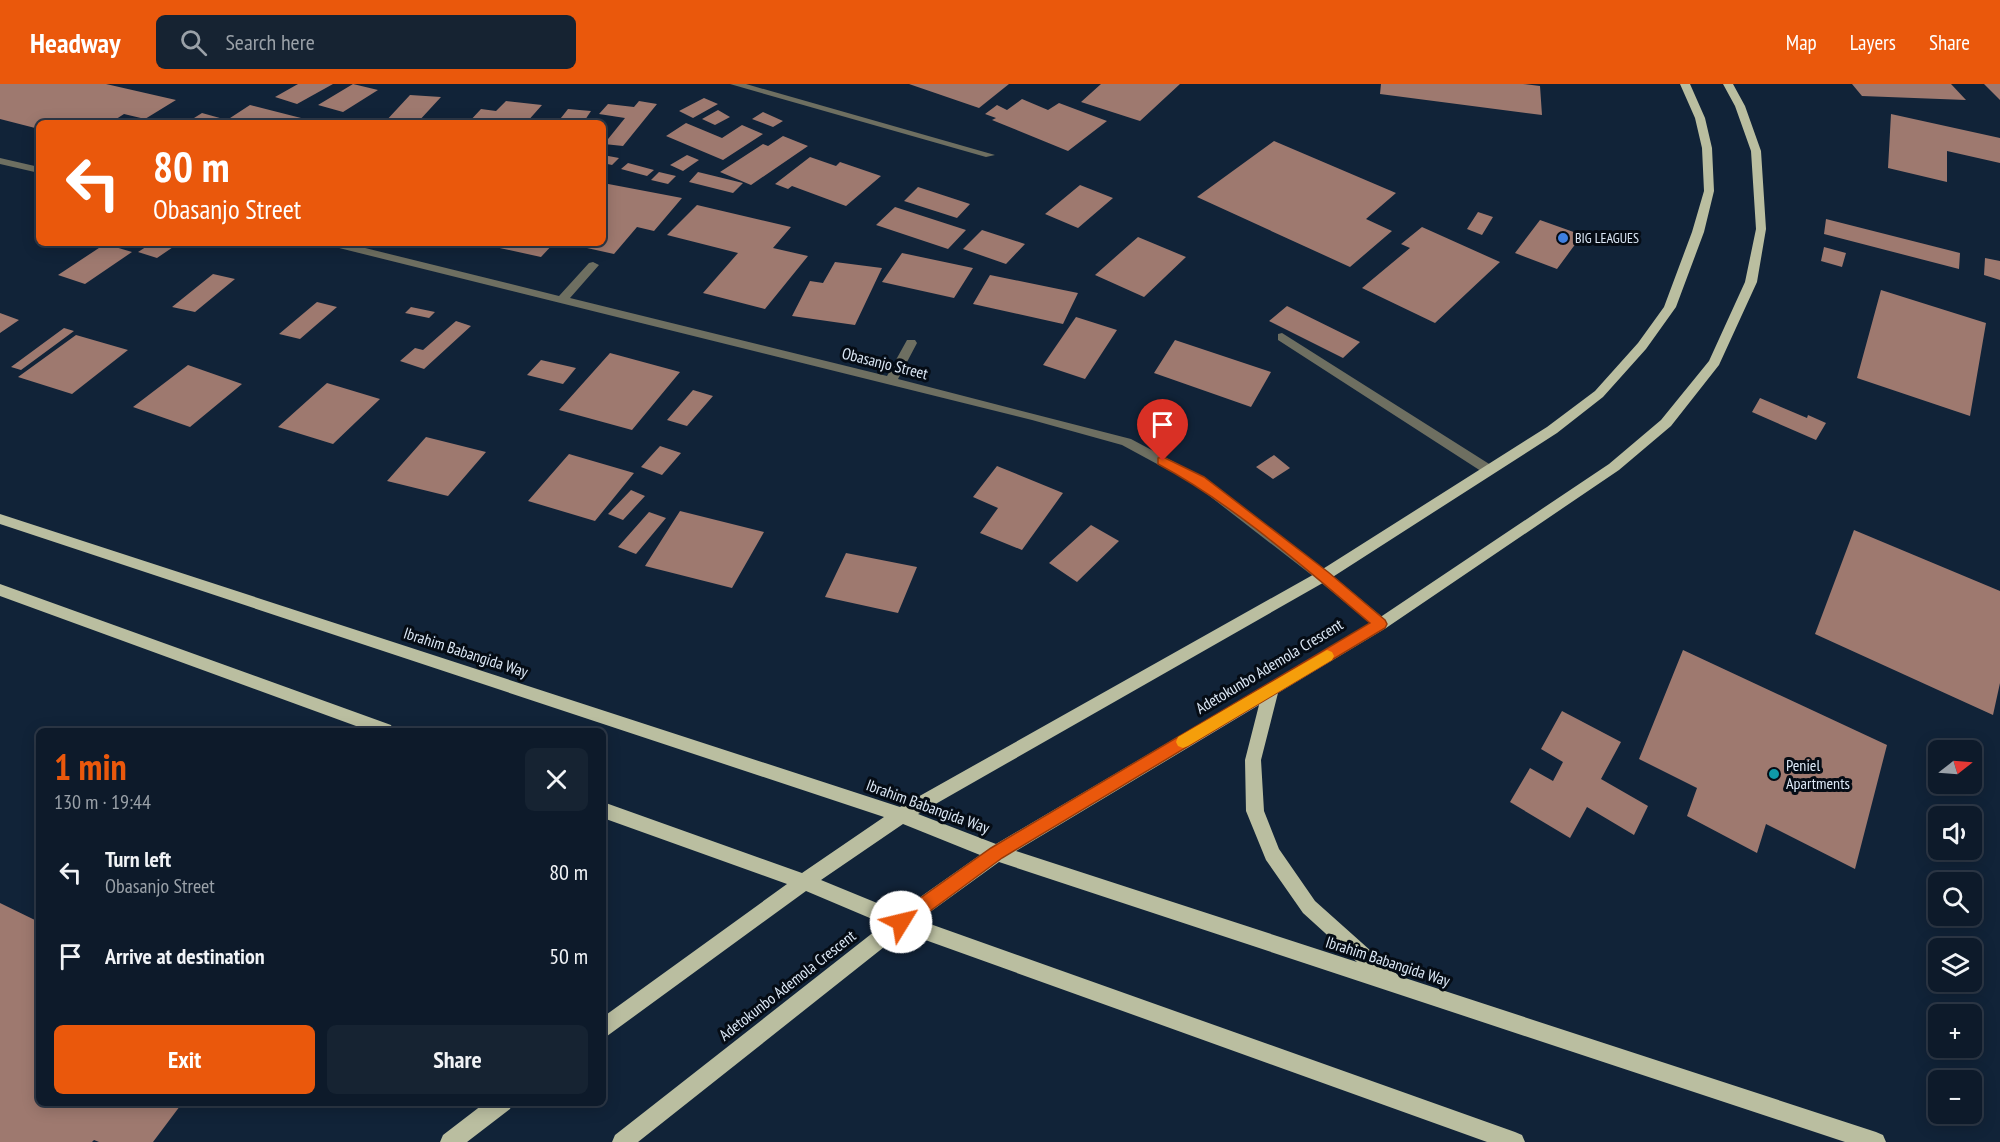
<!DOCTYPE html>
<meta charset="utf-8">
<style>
:root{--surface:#0d1a2a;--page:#162332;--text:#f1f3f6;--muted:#9aa1a8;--line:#2d3847;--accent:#ea580c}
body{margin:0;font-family:"PT Sans Narrow",sans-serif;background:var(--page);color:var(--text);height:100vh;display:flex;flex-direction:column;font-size:22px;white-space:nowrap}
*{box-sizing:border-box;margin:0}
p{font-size:20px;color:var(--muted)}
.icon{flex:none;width:33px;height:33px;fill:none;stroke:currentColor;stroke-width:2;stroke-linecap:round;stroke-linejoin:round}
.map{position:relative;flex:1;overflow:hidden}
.drawer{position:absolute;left:36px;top:644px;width:570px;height:378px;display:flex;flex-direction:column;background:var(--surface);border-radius:9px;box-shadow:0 3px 15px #0003,0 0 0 2px var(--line)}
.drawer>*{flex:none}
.banner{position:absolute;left:36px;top:36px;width:570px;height:126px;border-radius:9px;box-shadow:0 3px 15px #0003,0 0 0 2px var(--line);background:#ea580c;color:#fff;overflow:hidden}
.needle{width:39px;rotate:73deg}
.buttons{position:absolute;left:1928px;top:656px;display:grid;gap:12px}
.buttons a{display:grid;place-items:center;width:54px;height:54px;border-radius:9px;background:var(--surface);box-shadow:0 3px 15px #0003,0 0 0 2px var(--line);font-size:30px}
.pin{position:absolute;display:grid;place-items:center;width:51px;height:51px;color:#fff;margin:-62px -26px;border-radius:50% 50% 50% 0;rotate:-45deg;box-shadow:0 0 6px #0007}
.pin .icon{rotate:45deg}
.me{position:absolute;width:66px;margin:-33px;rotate:54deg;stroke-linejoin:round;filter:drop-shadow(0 0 4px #0008)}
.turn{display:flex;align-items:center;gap:21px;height:126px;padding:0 18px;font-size:27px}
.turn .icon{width:78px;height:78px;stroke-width:2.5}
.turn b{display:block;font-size:42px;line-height:51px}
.round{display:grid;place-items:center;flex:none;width:63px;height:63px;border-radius:9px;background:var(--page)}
.head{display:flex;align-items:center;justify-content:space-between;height:102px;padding:0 18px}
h1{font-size:36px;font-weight:600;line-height:45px;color:var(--accent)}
.action{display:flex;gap:12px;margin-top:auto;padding:12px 18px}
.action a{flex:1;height:69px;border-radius:9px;background:var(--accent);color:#fff;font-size:24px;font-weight:600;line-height:69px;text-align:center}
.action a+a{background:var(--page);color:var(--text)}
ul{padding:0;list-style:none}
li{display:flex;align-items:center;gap:18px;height:84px;padding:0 18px}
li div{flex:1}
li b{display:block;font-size:22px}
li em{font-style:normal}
header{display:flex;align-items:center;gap:36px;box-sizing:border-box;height:84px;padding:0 30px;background:var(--accent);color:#fff}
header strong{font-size:28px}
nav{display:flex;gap:33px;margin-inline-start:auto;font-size:21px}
.search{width:420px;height:54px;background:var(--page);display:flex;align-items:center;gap:15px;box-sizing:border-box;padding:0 21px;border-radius:9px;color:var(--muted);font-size:22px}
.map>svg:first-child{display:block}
.building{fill:#9e796f}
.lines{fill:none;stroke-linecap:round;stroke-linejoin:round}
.minor{fill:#6e6f61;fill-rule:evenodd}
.major{fill:#babea0;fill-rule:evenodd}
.route{fill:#ea580c;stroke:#983908;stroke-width:1.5}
.slow{fill:#f59e0b}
.shop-dot{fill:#3f7fe0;stroke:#050c15;stroke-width:2}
.culture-dot{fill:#0f9aa8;stroke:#050c15;stroke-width:2}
.labels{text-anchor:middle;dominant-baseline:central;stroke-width:6;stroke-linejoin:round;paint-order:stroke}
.far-poi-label{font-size:14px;fill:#dde9f7;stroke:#050c15;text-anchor:start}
.street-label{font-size:16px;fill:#dde9f7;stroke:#050c15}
.poi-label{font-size:16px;fill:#dde9f7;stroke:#050c15;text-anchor:start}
</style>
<header>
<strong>Headway</strong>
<div class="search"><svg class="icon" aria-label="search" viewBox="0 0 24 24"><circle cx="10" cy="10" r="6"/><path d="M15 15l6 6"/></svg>Search here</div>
<nav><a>Map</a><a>Layers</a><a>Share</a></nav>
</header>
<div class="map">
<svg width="2000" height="1058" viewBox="0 0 2000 1058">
<rect width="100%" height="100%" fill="#112338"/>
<path class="building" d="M 0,0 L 106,0 L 176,16 L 145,35 L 124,30 L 110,39 L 39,39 L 39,45 L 0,35 Z
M 298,0 L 333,0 L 297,20 L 275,13 Z
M 353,0 L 378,6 L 343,28 L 318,21 Z
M 909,0 L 1009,0 L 979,24 Z
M 1101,0 L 1180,0 L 1140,37 L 1081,18 Z
M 1381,0 L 1523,0 L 1540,2 L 1542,31 L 1380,10 Z
M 1852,0 L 1951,0 L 1966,16 L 1862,12 Z
M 1984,0 L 2000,0 L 2000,16 Z
M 410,11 L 441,13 L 417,39 L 384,39 Z
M 704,14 L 718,20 L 693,34 L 679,27 Z
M 1022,15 L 1048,26 L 1059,19 L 1107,37 L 1068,67 L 992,36 L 996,34 L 985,30 L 997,21 L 1007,26 Z
M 506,17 L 542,21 L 526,39 L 468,39 L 481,25 L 496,27 Z
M 639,17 L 657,20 L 623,62 L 604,60 L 625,34 L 599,30 L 608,20 L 634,23 Z
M 250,21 L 305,35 L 299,39 L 186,39 L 202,29 L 227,36 Z
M 568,25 L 591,27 L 585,36 L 597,37 L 596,39 L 557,39 Z
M 718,26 L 730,33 L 715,41 L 702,35 Z
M 763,28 L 783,37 L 773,43 L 752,35 Z
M 1891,30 L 2000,54 L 2000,79 L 1947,67 L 1947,98 L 1888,84 Z
M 686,39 L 722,54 L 742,41 L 763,50 L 723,76 L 666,52 Z
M 783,52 L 808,62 L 751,101 L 720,88 L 763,60 L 768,62 Z
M 1274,57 L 1396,109 L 1366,135 L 1392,147 L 1350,183 L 1197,113 Z
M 603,71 L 619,74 L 612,81 L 603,79 Z
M 687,71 L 699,76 L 683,87 L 670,81 Z
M 810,73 L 836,82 L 840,78 L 881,92 L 846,122 L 792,102 L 788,105 L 775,100 Z
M 628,79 L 654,86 L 647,92 L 621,85 Z
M 659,88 L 676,92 L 668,100 L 651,96 Z
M 698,88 L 743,99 L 733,109 L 689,98 Z
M 603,99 L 682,114 L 654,147 L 637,143 L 614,170 L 569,160 L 603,159 Z
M 1080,101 L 1113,114 L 1078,144 L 1045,130 Z
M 918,103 L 970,120 L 957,134 L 904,117 Z
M 697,121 L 791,143 L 773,164 L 808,172 L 765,225 L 703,209 L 738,169 L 667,151 Z
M 895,123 L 966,146 L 948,165 L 876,141 Z
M 1478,128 L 1493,133 L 1482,151 L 1467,145 Z
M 1826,135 L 1960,169 L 1959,185 L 1824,150 Z
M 1540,136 L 1582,151 L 1557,185 L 1515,169 Z
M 1422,143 L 1500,178 L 1435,239 L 1362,204 L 1410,164 L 1401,160 Z
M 982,146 L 1025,160 L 1006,180 L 963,165 Z
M 1138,153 L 1186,173 L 1144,213 L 1095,191 Z
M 152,159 L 179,159 L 157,174 L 138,168 Z
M 500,159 L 554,159 L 541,173 L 495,163 Z
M 105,160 L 132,168 L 85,200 L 58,191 Z
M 1824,163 L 1846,169 L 1842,183 L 1821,177 Z
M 902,169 L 973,184 L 954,214 L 882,198 Z
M 1985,174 L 2000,177 L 2000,196 L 1984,191 Z
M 835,178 L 882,184 L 855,241 L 792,232 L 810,197 L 823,199 Z
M 213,190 L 235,195 L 195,228 L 172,223 Z
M 990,191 L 1078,209 L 1063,240 L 973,220 Z
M 1881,206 L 1986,239 L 1970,332 L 1857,294 Z
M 317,218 L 337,223 L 300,255 L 279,250 Z
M 1287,222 L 1360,258 L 1343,274 L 1269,237 Z
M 411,223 L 435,228 L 429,234 L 405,229 Z
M 0,229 L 19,236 L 0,249 Z
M 1076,233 L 1117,246 L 1085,295 L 1043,281 Z
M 456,237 L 471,242 L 424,285 L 400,277 L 415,264 L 423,266 Z
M 64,244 L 74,247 L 21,286 L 11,283 Z
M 76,251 L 128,266 L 72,310 L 18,293 Z
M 1175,256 L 1271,288 L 1251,323 L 1154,289 Z
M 610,269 L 680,288 L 632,346 L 559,326 Z
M 541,276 L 576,284 L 563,300 L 527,291 Z
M 188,281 L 242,300 L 190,343 L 133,323 Z
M 327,299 L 380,315 L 333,360 L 278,343 Z
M 693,306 L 713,312 L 687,342 L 667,336 Z
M 1760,314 L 1807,334 L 1808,331 L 1826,339 L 1816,356 L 1752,328 Z
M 426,353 L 486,368 L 448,412 L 387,397 Z
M 660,362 L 681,369 L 662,391 L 641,383 Z
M 569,370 L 634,389 L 595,437 L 528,417 Z
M 1274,371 L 1290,384 L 1273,395 L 1256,383 Z
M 997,382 L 1063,409 L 1022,466 L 980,449 L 998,424 L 973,413 Z
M 631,406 L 645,412 L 623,436 L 608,430 Z
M 680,427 L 764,448 L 732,504 L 645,482 Z
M 649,428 L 666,434 L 636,470 L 618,463 Z
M 1091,441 L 1119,457 L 1077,498 L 1049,479 Z
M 1854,446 L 2000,507 L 2000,599 L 1993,631 L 1815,550 Z
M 846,469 L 917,483 L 898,529 L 825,513 Z
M 1683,566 L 1887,661 L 1855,785 L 1766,740 L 1757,769 L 1687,732 L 1697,704 L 1639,675 Z
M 1562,627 L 1621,658 L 1601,695 L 1648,722 L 1634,751 L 1587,723 L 1570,754 L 1510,718 L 1530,684 L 1553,697 L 1563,678 L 1541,665 Z
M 0,819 L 39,838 L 39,1018 L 183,1018 L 153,1058 L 99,1058 L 94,1056 L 92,1058 L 0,1058 Z"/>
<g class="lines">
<path class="minor" d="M 730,0 L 746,0 L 995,71 L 986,73 Z
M 0,74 L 39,83 L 39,89 L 0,80 Z
M 325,159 L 345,159 L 559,212 L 589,179 L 593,178 L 599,181 L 570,214 L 887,292 L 907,256 L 915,256 L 917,259 L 898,295 L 1131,355 L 1204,394 L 1328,488 L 1386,536 L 1389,540 L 1386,544 L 1376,544 L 1318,496 L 1194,400 L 1122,361 L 1032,336 L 327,161 Z
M 1282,249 L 1494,383 L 1496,386 L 1494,389 L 1484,389 L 1278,256 L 1278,250 Z"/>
<path class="major" d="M 1680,0 L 1690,0 L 1705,34 L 1712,64 L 1714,107 L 1704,148 L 1676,223 L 1646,265 L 1603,313 L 1557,349 L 1328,496 L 918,730 L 996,760 L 1376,536 L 1609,380 L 1661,336 L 1709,277 L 1745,198 L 1756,145 L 1751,67 L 1735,22 L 1723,0 L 1733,0 L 1745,22 L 1761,67 L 1766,145 L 1757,198 L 1719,281 L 1671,342 L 1619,386 L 1386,544 L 1278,609 L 1261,676 L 1264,727 L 1279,765 L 1315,817 L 1399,892 L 1876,1048 L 1883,1051 L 1886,1058 L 1845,1058 L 999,778 L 919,836 L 1515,1048 L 1522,1051 L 1525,1058 L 1487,1058 L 903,848 L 638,1058 L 612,1058 L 615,1051 L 884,840 L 806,807 L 603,955 L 603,933 L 787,800 L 603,734 L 603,718 L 802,789 L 884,733 L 0,440 L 0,430 L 900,723 L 1318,488 L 1547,343 L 1595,307 L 1638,259 L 1664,223 L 1692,148 L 1704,107 L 1702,64 L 1695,34 ZM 1259,621 L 1245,676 L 1246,727 L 1266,776 L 1303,829 L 1357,878 L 1016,767 ZM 903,740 L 980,771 L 899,828 L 821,796 Z
M 0,500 L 391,641 L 393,646 L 367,646 L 0,512 Z
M 486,1018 L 513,1018 L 510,1025 L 467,1058 L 440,1058 L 443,1051 Z"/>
</g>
<path class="route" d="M 1163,373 L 1204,393 L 1328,488 L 1385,536 L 1387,540 L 1385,544 L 1002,774 L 907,844 L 901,846 L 895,844 L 892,838 L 895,832 L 991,764 L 1370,539 C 1306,485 1233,420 1158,380 L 1158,374 Z"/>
<path class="slow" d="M 1327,566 L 1332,568 L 1334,572 L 1332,576 L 1188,662 L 1183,664 L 1178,662 L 1176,658 L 1178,653 Z"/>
<circle class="shop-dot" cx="1563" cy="154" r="6"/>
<circle class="culture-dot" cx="1774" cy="690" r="6"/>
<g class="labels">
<g class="far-poi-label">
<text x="1575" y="154">BIG LEAGUES</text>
</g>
<g class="street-label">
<text transform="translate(885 279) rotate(14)">Obasanjo Street</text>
<text transform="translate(466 568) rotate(18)">Ibrahim Babangida Way</text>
<text transform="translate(1269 582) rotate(-31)">Adetokunbo Ademola Crescent</text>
<text transform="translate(928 722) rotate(20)">Ibrahim Babangida Way</text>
<text transform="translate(1388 877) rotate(18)">Ibrahim Babangida Way</text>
<text transform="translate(787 901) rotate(-38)">Adetokunbo Ademola Crescent</text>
</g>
<g class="poi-label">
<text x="1786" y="681">Peniel<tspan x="1786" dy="18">Apartments</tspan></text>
</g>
</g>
</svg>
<div class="buttons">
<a><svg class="needle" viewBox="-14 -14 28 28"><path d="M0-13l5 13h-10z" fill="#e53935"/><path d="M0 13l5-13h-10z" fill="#9aa1a8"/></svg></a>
<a><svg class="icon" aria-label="sound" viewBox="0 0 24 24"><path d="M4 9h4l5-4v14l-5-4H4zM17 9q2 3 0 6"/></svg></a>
<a><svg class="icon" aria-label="search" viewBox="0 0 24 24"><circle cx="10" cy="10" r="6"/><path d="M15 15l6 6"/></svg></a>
<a><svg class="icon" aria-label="layers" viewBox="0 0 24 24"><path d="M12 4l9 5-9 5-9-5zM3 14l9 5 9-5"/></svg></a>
<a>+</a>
<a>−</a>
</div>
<div class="pin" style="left:1163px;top:377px;background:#d93025"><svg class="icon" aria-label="arrive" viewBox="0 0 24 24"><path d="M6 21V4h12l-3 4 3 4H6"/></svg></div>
<svg class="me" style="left:901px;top:838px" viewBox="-20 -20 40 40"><circle r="19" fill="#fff"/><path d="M0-13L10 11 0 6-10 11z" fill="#ea580c"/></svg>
<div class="banner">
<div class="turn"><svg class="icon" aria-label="left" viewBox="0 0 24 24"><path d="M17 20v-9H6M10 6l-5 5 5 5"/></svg><div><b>80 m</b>Obasanjo Street</div></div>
</div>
<section class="drawer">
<div class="head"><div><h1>1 min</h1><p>130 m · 19:44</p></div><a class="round"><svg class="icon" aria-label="close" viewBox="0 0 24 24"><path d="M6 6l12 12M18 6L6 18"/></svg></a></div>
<ul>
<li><svg class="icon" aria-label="left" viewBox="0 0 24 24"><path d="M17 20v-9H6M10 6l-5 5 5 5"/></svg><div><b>Turn left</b><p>Obasanjo Street</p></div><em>80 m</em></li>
<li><svg class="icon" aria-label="arrive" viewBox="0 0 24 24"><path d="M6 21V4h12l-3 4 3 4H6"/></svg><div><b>Arrive at destination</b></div><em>50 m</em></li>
</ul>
<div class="action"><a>Exit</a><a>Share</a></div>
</section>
</div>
